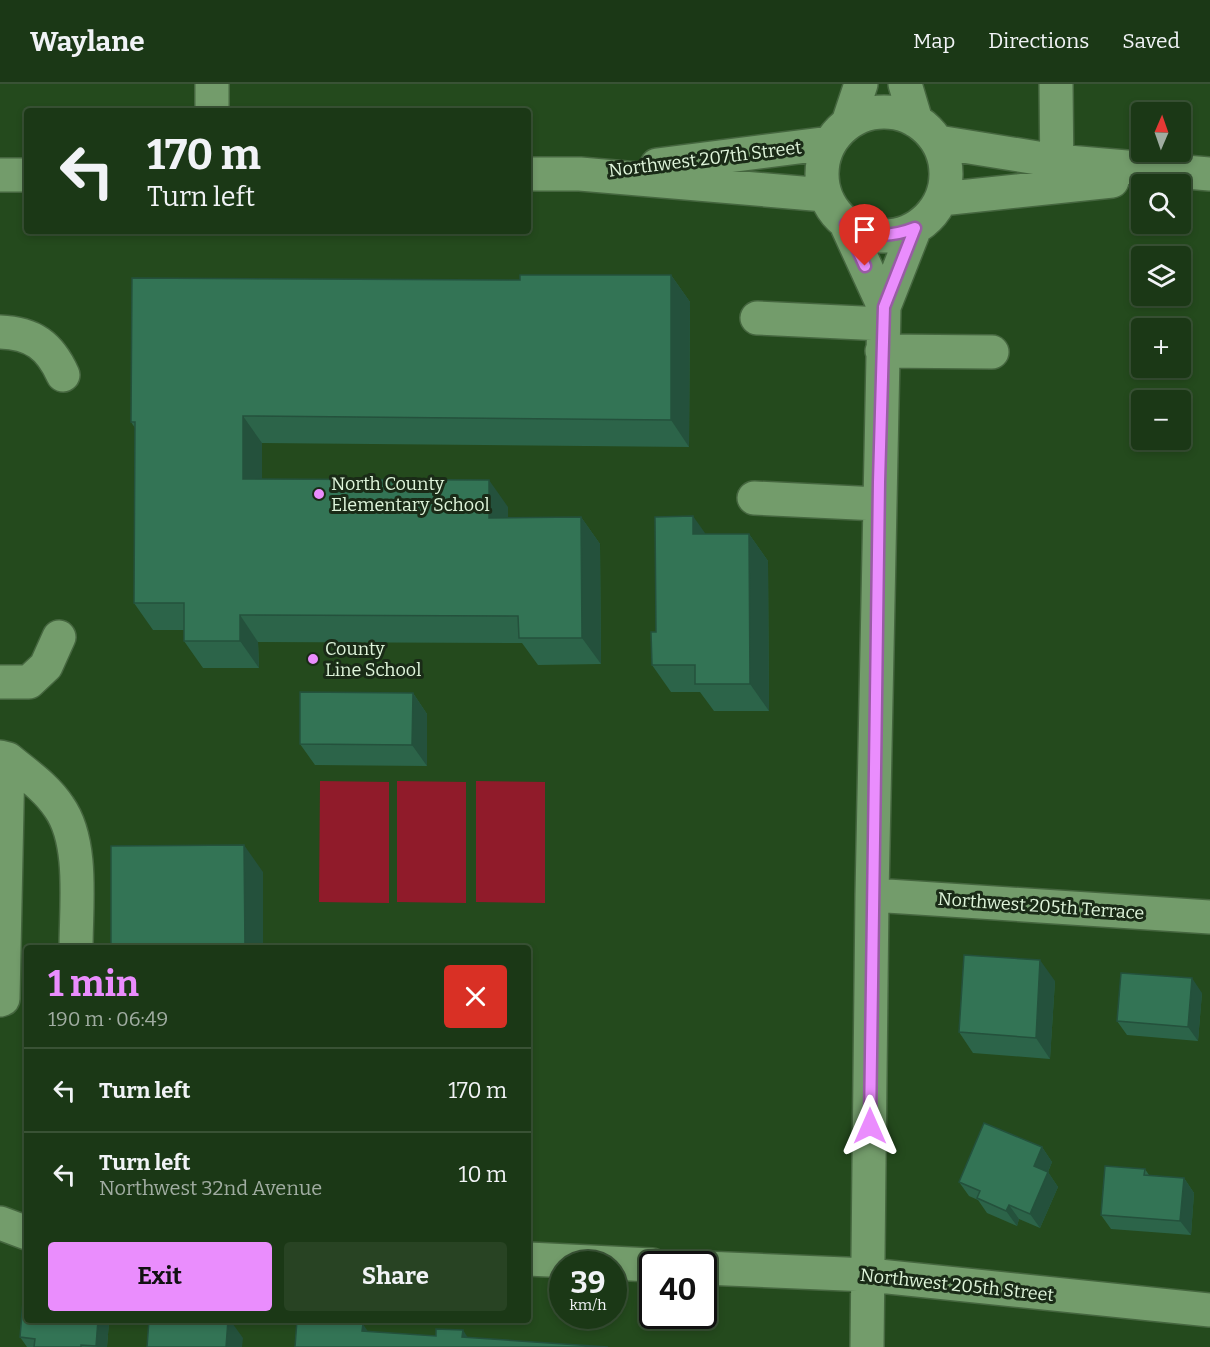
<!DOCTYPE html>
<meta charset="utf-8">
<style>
:root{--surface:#1b3816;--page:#284323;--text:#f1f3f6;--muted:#a0aca1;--line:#395235;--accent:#ea8dfd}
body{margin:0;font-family:Bitter,serif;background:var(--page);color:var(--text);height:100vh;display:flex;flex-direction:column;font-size:22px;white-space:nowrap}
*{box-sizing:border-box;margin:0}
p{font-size:20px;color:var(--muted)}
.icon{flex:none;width:33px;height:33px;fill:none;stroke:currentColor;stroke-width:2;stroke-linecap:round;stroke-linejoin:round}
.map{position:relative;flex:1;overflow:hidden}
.side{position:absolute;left:24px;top:861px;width:507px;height:378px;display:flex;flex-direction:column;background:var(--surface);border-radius:6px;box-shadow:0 3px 9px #0003,0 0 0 2px var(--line)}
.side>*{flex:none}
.guide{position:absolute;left:24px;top:24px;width:507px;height:126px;border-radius:6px;box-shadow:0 3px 9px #0003,0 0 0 2px var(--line);background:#1b3816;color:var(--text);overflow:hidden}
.needle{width:39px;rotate:2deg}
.fabs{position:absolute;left:1131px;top:18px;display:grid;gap:12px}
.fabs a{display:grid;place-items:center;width:60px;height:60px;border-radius:6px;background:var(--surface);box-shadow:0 3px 9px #0003,0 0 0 2px var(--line);font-size:30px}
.speed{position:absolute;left:549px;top:1167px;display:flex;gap:12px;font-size:30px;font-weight:700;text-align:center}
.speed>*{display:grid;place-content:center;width:78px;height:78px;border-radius:50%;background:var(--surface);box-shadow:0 3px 9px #0003,0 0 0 2px var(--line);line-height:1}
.speed small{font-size:15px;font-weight:400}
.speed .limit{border:3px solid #111;border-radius:9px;background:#fff;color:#111}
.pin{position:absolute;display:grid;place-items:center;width:51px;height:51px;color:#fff;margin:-62px -26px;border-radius:50% 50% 50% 0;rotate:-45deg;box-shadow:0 0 6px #0007}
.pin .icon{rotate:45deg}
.me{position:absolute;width:66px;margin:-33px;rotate:0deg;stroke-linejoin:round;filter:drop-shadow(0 0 4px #0008)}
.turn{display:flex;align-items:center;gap:21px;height:126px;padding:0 24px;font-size:27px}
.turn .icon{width:78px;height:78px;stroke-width:2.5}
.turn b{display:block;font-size:42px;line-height:51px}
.round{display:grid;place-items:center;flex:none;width:63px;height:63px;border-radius:6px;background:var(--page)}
.summary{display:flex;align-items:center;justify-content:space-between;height:102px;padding:0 24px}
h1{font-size:36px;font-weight:700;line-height:45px;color:var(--accent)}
.primary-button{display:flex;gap:12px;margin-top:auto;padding:12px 24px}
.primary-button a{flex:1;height:69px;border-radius:6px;background:var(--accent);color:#111;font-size:24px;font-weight:700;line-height:69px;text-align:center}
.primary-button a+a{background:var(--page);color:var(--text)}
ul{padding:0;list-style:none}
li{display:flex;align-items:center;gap:18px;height:84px;padding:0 24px;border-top:2px solid var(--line)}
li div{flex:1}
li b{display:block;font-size:22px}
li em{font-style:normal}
header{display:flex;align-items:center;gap:36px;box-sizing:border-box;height:84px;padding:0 30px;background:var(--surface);border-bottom:2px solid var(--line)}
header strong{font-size:28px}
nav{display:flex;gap:33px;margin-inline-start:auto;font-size:21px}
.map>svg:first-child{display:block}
.green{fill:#901b2a}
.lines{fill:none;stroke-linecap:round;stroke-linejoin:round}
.minor-casing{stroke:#45663f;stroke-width:36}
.minor{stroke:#739c6b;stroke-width:33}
.wall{fill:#2c6449}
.shaded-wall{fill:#24513c}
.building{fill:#337455;stroke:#24513c;stroke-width:1.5}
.route-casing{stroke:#985ca4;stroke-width:15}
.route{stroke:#ea8dfd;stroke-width:10}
.poi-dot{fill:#ea8dfd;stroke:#1a2b17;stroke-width:2}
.labels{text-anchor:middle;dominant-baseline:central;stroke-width:6;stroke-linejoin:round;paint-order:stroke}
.street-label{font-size:18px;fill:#dff5db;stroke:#1a2b17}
.poi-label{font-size:18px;fill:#dff5db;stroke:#1a2b17;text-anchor:start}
</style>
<header>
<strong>Waylane</strong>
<nav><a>Map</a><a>Directions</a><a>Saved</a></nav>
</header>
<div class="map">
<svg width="1210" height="1263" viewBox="0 0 1210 1263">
<rect width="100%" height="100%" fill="#244a1d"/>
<path class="green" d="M 320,697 L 389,698 L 389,819 L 319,818 Z
M 397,697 L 466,698 L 466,819 L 397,818 Z
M 476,697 L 545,698 L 545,819 L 476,818 Z"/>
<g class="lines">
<g class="minor-casing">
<path id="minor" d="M 212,0 L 212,27
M 905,0 L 916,37
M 1056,0 L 1057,97
M822 90a62 62 0 1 1 124 0a62 62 0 1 1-124 0Z
M 848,39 L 861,0
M 938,58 L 1056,77 L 1210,90
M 657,81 L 830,59
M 528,90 L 580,90 L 825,111
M 0,91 L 27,91
M 941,115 L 1112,97
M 846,140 L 884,223
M 757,234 L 883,240
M 0,248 C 33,249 50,262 63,291
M 882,267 L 992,268
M 754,414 L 878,420
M 0,598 L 29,598 L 46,582 L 59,553
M 0,673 L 8,675 L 3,915 L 0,916
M 8,675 C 26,690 46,703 59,723 C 84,758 76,822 76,864
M 872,811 L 1210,833
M 0,1139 L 27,1149
M 528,1175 L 652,1181
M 704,1184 L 869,1191 L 1210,1226
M 867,1263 L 872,811 L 884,223 L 915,144"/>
</g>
<use href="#minor" class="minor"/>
</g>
<path class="wall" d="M 671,191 L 690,218 L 689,363 L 262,359 L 262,395 L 508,423 L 508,433 L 581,433 L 600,460 L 601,580 L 538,581 L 522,559 L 258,558 L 259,584 L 203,584 L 184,557 L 184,546 L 153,546 L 134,519 L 135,344 L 131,338 L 520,196 Z
M 706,450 L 749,450 L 768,477 L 769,627 L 714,627 L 700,608 L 671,608 L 652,581 L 656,548 Z
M 413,609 L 427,630 L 427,682 L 315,681 L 300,660 Z
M 1055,897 L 1050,975 L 973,969 L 959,948 Z
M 1202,909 L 1198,957 L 1127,951 L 1117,937 Z
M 1042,1063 L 1052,1078 L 1048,1088 L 1058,1103 L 1040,1144 L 1019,1135 L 1017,1142 L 987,1129 L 978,1116 L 969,1112 L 959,1098 Z
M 1145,1085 L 1149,1091 L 1184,1094 L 1194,1109 L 1191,1151 L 1111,1145 L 1101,1131 Z
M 27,1236 L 107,1236 L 109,1238 L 107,1263 L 27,1263 L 20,1253 Z"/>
<path class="shaded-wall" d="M 671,191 L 690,218 L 689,363 L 671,336 Z
M 243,332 L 262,359 L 262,422 L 243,395 Z
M 489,396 L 508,423 L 508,460 L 489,434 Z
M 693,432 L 712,459 L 693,450 Z
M 581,433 L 600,460 L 601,580 L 582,554 Z
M 749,450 L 768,477 L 769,627 L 750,600 Z
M 240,531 L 258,558 L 259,584 L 240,557 Z
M 413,609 L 427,630 L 427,682 L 412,661 Z
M 244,761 L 263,788 L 263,864 L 245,864 Z
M 1040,876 L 1055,897 L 1050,975 L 1036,954 Z
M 1192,894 L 1202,909 L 1198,957 L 1188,943 Z
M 1042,1063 L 1052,1078 L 1044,1097 L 1034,1082 Z
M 1048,1088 L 1058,1103 L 1040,1144 L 1030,1130 Z
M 1184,1094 L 1194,1109 L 1191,1151 L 1180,1137 Z
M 1009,1121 L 1019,1135 L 1017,1142 L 1006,1127 Z
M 98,1236 L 107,1236 L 109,1238 L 107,1263 L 97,1263 L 96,1262 Z
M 228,1236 L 230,1236 L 243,1254 L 242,1263 L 226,1263 Z
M 363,1240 L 375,1258 L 362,1247 Z
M 463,1246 L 474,1263 L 462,1253 Z"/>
<path class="building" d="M 520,191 L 671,191 L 671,336 L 243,332 L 243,395 L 489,396 L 489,434 L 581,433 L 582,554 L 519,554 L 518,532 L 240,531 L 240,557 L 184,557 L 184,519 L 134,519 L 135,338 L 131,338 L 132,194 L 520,196 Z
M 693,432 L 693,450 L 749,450 L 750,600 L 695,600 L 695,581 L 652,581 L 651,548 L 656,548 L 655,433 Z
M 300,608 L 413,609 L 412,661 L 300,660 Z
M 244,761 L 245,864 L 111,864 L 111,762 Z
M 964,871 L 1040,876 L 1036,954 L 959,948 Z
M 1121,889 L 1192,894 L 1188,943 L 1117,937 Z
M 984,1039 L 1042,1063 L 1034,1082 L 1048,1088 L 1030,1130 L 1009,1121 L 1006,1127 L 977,1114 L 980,1107 L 959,1098 Z
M 1105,1082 L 1145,1085 L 1144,1091 L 1184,1094 L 1180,1137 L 1101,1131 Z
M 23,1217 L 27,1217 L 27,1236 L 98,1236 L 96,1262 L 81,1261 L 81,1263 L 34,1263 L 35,1255 L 20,1253 Z
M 149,1236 L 228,1236 L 226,1263 L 147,1263 Z
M 297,1236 L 363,1240 L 362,1247 L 436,1252 L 436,1245 L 463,1246 L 462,1253 L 608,1263 L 295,1263 Z"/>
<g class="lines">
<g class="route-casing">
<path id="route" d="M 865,182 L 846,140 C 871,153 889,154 915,144 L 884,223 L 879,398 L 870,1042"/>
</g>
<use href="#route" class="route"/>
</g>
<g class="poi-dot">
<circle cx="319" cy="410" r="6"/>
<circle cx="313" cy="575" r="6"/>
</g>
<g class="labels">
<g class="street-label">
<text transform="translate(705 75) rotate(-7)">Northwest 207th Street</text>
<text transform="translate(1041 822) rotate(4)">Northwest 205th Terrace</text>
<text transform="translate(957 1201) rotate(6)">Northwest 205th Street</text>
</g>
<g class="poi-label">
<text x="331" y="400">North County<tspan x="331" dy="21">Elementary School</tspan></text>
<text x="325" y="565">County<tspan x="325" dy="21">Line School</tspan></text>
</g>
</g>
</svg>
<div class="fabs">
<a><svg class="needle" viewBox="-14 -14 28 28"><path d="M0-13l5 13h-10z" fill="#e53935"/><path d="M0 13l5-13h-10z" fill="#a0aca1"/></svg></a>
<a><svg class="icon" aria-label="search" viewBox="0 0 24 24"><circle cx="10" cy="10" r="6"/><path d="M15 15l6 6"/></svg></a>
<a><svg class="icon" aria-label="layers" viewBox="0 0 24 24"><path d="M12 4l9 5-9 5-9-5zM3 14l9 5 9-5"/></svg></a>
<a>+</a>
<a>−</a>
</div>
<div class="speed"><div>39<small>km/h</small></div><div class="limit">40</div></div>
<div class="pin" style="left:865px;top:182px;background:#d93025"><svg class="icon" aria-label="arrive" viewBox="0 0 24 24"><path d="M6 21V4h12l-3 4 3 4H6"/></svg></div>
<svg class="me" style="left:870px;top:1042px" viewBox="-20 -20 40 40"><path d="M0-17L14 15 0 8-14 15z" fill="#ea8dfd" stroke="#fff" stroke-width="4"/></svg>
<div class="guide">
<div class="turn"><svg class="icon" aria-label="left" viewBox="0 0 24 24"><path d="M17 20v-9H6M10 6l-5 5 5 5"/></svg><div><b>170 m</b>Turn left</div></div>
</div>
<section class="side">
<div class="summary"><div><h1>1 min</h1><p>190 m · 06:49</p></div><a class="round" style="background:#d93025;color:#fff"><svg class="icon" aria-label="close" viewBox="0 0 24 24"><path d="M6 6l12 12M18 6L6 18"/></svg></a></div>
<ul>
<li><svg class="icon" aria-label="left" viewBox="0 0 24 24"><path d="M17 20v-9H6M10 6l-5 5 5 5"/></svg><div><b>Turn left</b></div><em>170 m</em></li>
<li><svg class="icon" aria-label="left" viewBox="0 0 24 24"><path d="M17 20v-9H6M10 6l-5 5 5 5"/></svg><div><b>Turn left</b><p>Northwest 32nd Avenue</p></div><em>10 m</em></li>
</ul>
<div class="primary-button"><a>Exit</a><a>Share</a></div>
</section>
</div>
